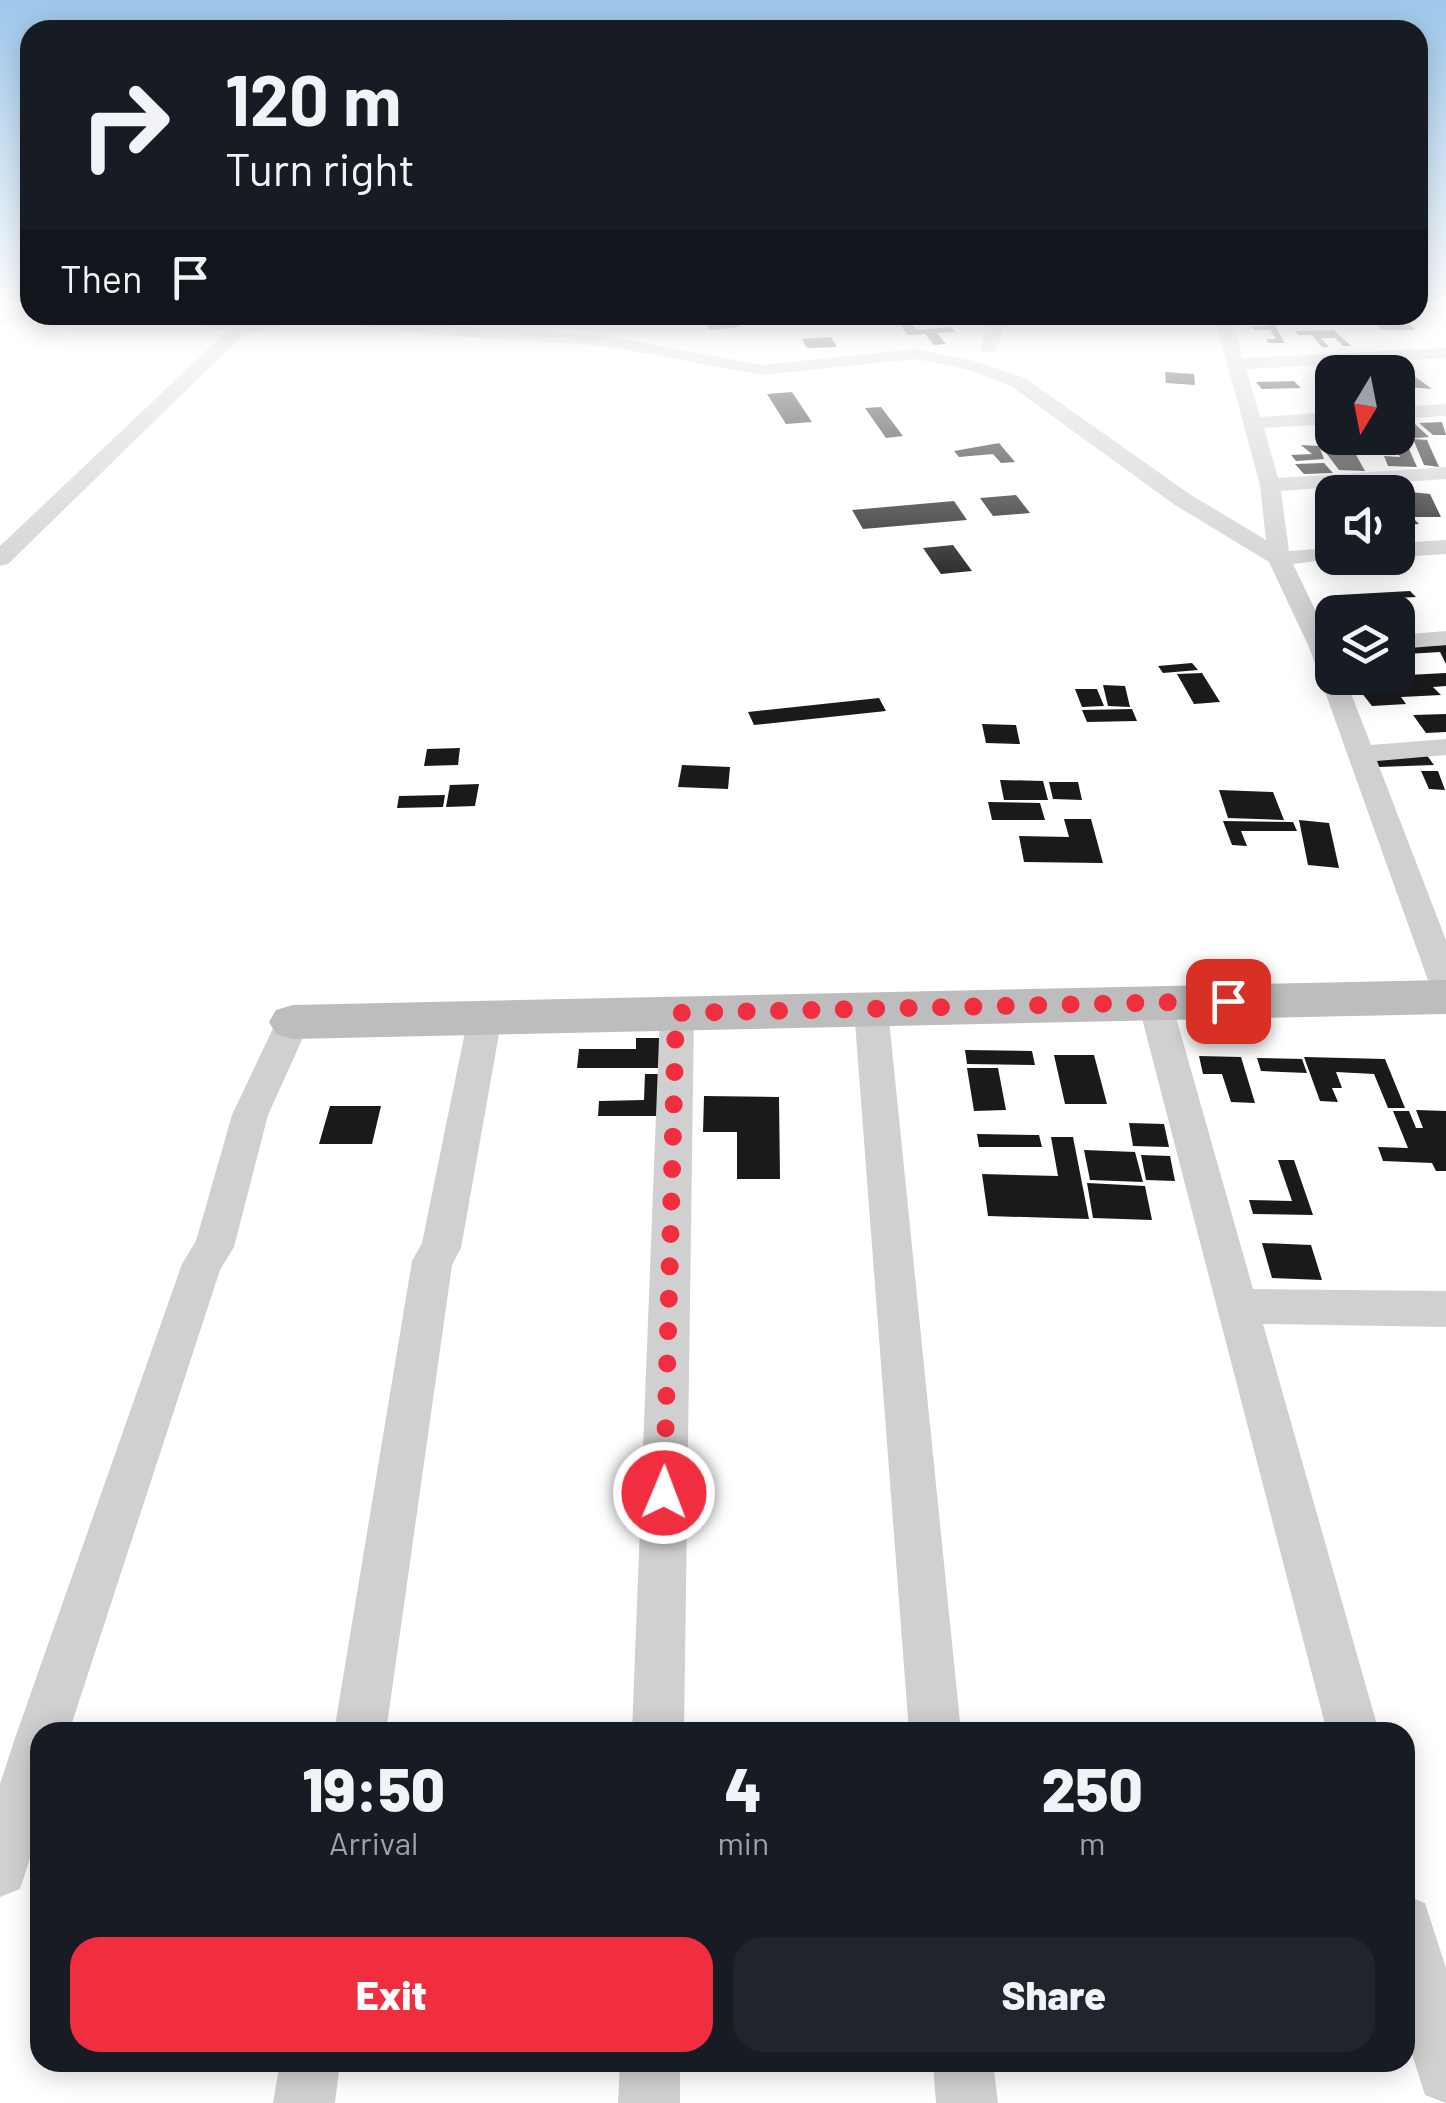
<!DOCTYPE html>
<style>
:root{--surface:#171b24;--page:#20242c;--text:#f1f3f6;--muted:#9ea1a6;--accent:#f02e3f}
body{margin:0;font-family:Barlow,sans-serif;background:var(--page);color:var(--text);height:100vh;display:flex;flex-direction:column;font-size:38px;white-space:nowrap}
*{box-sizing:border-box;margin:0}
p{font-size:32px;color:var(--muted)}
.icon{flex:none;width:55px;height:55px;fill:none;stroke:currentColor;stroke-width:2;stroke-linecap:round;stroke-linejoin:round}
.map{position:relative;flex:1;overflow:hidden}
.side{position:absolute;left:30px;top:1722px;width:1385px;height:350px;display:flex;flex-direction:column;background:var(--surface);border-radius:30px;box-shadow:0 5px 25px #0003}
.side>*{flex:none}
.hud{position:absolute;left:20px;top:20px;width:1408px;height:305px;border-radius:30px;box-shadow:0 5px 25px #0003;background:#171b24;color:var(--text);overflow:hidden}
.needle{width:65px;rotate:190deg}
.controls{position:absolute;left:1315px;top:355px;display:grid;gap:20px}
.controls a{display:grid;place-items:center;width:100px;height:100px;border-radius:20px;background:var(--surface);box-shadow:0 5px 25px #0003;font-size:50px}
.pin{position:absolute;display:grid;place-items:center;width:85px;height:85px;color:#fff;margin:-42px;border-radius:20px;box-shadow:0 5px 15px #0006}
.me{position:absolute;width:110px;margin:-55px;rotate:1deg;stroke-linejoin:round;filter:drop-shadow(0 0 8px #0008)}
.turn{display:flex;align-items:center;gap:35px;height:210px;padding:0 40px;font-size:45px}
.turn .icon{width:130px;height:130px;stroke-width:2.5}
.turn b{display:block;font-size:70px;line-height:85px}
.then{display:flex;align-items:center;height:95px;padding:0 40px;background:#0003;gap:20px;font-size:38px}
.eta{display:flex;justify-content:space-evenly;align-items:center;height:170px;text-align:center}
.eta b{font-size:60px;font-weight:800;line-height:70px}
.cta{display:flex;gap:20px;margin-top:auto;padding:20px 40px}
.cta a{flex:1;height:115px;border-radius:30px;background:var(--accent);color:#fff;font-size:40px;font-weight:800;line-height:115px;text-align:center}
.cta a+a{background:var(--page);color:var(--text)}
.map>svg:first-child{display:block}
.lines{fill:none;stroke-linecap:round;stroke-linejoin:round}
.stream{stroke:#cde3f0;stroke-width:5}
.building{fill:#1a1a1a}
.street{fill:#d0d0d0;fill-rule:evenodd}
.secondary{fill:#bdbdbd;fill-rule:evenodd}
.route{stroke:#f02e3f;stroke-width:18;stroke-dasharray:0 32.4}
</style>
<div class="map">
<svg width="1446" height="2103" viewBox="0 0 1446 2103">
<rect width="100%" height="100%" fill="#fff"/>
<g class="lines">
<path class="stream" d="M 0,324 L 30,309"/>
</g>
<path class="building" d="M 811,315 L 816,320 L 807,321 L 809,323 L 787,325 L 780,316 Z
M 1263,317 L 1271,318 L 1285,343 L 1269,343 L 1266,339 L 1276,339 L 1270,330 L 1254,330 L 1252,326 L 1268,326 Z
M 735,319 L 740,326 L 733,328 L 710,330 L 705,323 Z
M 1373,320 L 1406,320 L 1415,330 L 1382,330 Z
M 900,325 L 913,325 L 917,330 L 951,327 L 955,332 L 937,333 L 946,344 L 934,345 L 925,334 L 908,335 Z
M 1334,330 L 1351,346 L 1343,346 L 1335,338 L 1321,338 L 1329,347 L 1322,347 L 1312,335 L 1299,335 L 1294,331 Z
M 831,337 L 837,347 L 807,348 L 802,339 Z
M 1165,372 L 1194,374 L 1195,385 L 1166,383 Z
M 1413,375 L 1421,381 L 1432,389 L 1398,386 L 1398,376 Z
M 1294,381 L 1301,388 L 1262,389 L 1256,382 Z
M 792,392 L 812,422 L 786,424 L 767,394 Z
M 881,407 L 903,436 L 886,438 L 865,408 Z
M 1442,422 L 1446,435 L 1433,435 L 1419,423 Z
M 1400,424 L 1415,424 L 1429,437 L 1402,439 L 1407,443 L 1356,446 L 1351,442 L 1398,438 Z
M 1413,439 L 1427,440 L 1439,467 L 1424,465 Z
M 999,443 L 1015,462 L 1001,463 L 993,454 L 959,457 L 954,451 Z
M 1301,445 L 1319,446 L 1324,459 L 1296,461 L 1291,455 L 1312,454 Z
M 1320,445 L 1328,445 L 1332,453 L 1355,453 L 1365,471 L 1339,470 Z
M 1396,448 L 1409,449 L 1417,467 L 1388,466 L 1384,456 L 1400,457 Z
M 1324,463 L 1333,473 L 1304,474 L 1295,464 Z
M 1400,491 L 1430,494 L 1441,517 L 1412,517 L 1419,524 L 1398,525 L 1398,510 L 1406,510 Z
M 1016,495 L 1030,513 L 993,516 L 980,498 Z
M 954,501 L 967,520 L 863,529 L 852,510 Z
M 953,545 L 972,571 L 941,574 L 923,548 Z
M 1410,591 L 1416,597 L 1396,598 L 1401,603 L 1344,601 L 1338,595 Z
M 1446,645 L 1446,664 L 1440,652 L 1407,654 L 1401,647 Z
M 1192,663 L 1198,670 L 1163,673 L 1158,666 Z
M 1202,673 L 1220,702 L 1194,704 L 1177,674 Z
M 1446,673 L 1446,686 L 1433,687 L 1441,695 L 1401,697 L 1406,704 L 1372,706 L 1350,678 Z
M 1103,685 L 1125,686 L 1130,707 L 1108,706 Z
M 1075,689 L 1097,689 L 1104,706 L 1082,707 Z
M 879,698 L 886,711 L 754,725 L 748,712 Z
M 1132,709 L 1137,721 L 1087,722 L 1082,710 Z
M 1446,714 L 1446,732 L 1426,733 L 1413,715 Z
M 982,724 L 1016,725 L 1020,744 L 986,743 Z
M 460,748 L 458,765 L 424,766 L 427,749 Z
M 1426,754 L 1434,765 L 1378,767 L 1370,756 Z
M 682,765 L 730,767 L 728,789 L 678,787 Z
M 1421,771 L 1438,771 L 1445,790 L 1429,789 Z
M 1000,780 L 1043,781 L 1048,800 L 1004,800 Z
M 1049,782 L 1078,782 L 1082,800 L 1053,799 Z
M 479,784 L 475,806 L 446,807 L 450,785 Z
M 1219,790 L 1273,792 L 1284,820 L 1228,818 Z
M 445,795 L 443,807 L 397,808 L 399,796 Z
M 988,802 L 1040,803 L 1045,820 L 992,820 Z
M 1064,819 L 1091,819 L 1103,863 L 1024,862 L 1019,836 L 1069,837 Z
M 1299,820 L 1329,823 L 1339,868 L 1308,865 Z
M 1223,821 L 1293,822 L 1297,831 L 1241,831 L 1247,846 L 1232,845 Z
M 636,1038 L 668,1038 L 667,1068 L 577,1068 L 579,1049 L 636,1049 Z
M 965,1050 L 1032,1051 L 1035,1065 L 967,1064 Z
M 1054,1055 L 1094,1055 L 1107,1104 L 1065,1104 Z
M 1199,1056 L 1241,1057 L 1255,1103 L 1231,1102 L 1222,1074 L 1203,1074 Z
M 1304,1057 L 1385,1059 L 1405,1108 L 1388,1108 L 1374,1074 L 1336,1072 L 1342,1088 L 1332,1088 L 1338,1102 L 1320,1101 Z
M 1257,1058 L 1302,1059 L 1307,1073 L 1261,1071 Z
M 967,1068 L 998,1068 L 1006,1110 L 974,1111 Z
M 645,1074 L 665,1074 L 665,1116 L 598,1116 L 599,1101 L 644,1100 Z
M 704,1096 L 779,1097 L 780,1179 L 737,1179 L 737,1132 L 703,1132 Z
M 330,1106 L 381,1106 L 372,1144 L 319,1144 Z
M 1416,1110 L 1446,1111 L 1446,1171 L 1436,1171 L 1432,1163 L 1383,1161 L 1378,1147 L 1408,1148 L 1393,1111 L 1409,1111 L 1416,1128 L 1423,1128 Z
M 1129,1123 L 1164,1124 L 1169,1147 L 1133,1146 Z
M 977,1134 L 1039,1135 L 1042,1147 L 979,1147 Z
M 1051,1137 L 1073,1137 L 1089,1219 L 988,1216 L 982,1174 L 1058,1176 Z
M 1084,1150 L 1135,1152 L 1143,1182 L 1090,1180 Z
M 1141,1155 L 1170,1156 L 1175,1181 L 1146,1180 Z
M 1278,1160 L 1294,1160 L 1313,1215 L 1253,1214 L 1249,1200 L 1292,1201 Z
M 1087,1183 L 1145,1186 L 1152,1220 L 1093,1218 Z
M 1262,1243 L 1311,1245 L 1322,1280 L 1272,1278 Z"/>
<g class="lines">
<path class="street" d="M 16,307 L 30,307 L 30,312 L 18,311 Z
M 203,315 L 219,315 L 220,320 C 248,328 269,315 296,315 L 277,328 L 244,334 L 8,564 L 0,566 L 0,546 L 226,332 L 206,327 Z
M 309,315 L 358,315 L 439,325 L 606,336 L 762,365 L 916,349 L 974,361 L 1025,378 L 1191,495 L 1266,540 L 1260,485 L 1214,315 L 1230,315 L 1243,358 L 1446,348 L 1446,358 L 1246,369 L 1260,417 L 1332,412 L 1332,424 L 1264,428 L 1278,478 L 1446,467 L 1446,479 L 1281,491 L 1289,551 L 1332,548 L 1332,558 L 1342,558 L 1293,564 L 1332,645 L 1332,678 L 1345,678 L 1371,745 L 1446,739 L 1446,755 L 1377,761 L 1446,940 L 1446,994 L 1434,991 L 1429,983 L 1309,647 L 1269,562 L 1175,505 L 1011,386 L 969,370 L 916,359 L 762,375 L 606,346 L 439,335 L 317,320 Z
M 983,315 L 999,315 L 1005,325 L 995,352 L 983,352 L 980,348 L 987,325 Z
M 1446,404 L 1446,416 L 1398,419 L 1398,407 Z
M 1446,540 L 1446,554 L 1398,557 L 1398,543 Z
M 1446,631 L 1446,645 L 1398,649 L 1398,635 Z
M 1155,991 L 1167,995 L 1172,1003 L 1253,1289 L 1446,1291 L 1446,1327 L 1263,1324 L 1379,1732 L 1327,1732 L 1138,1003 L 1143,995 Z
M 871,997 L 883,1001 L 888,1009 L 961,1732 L 909,1732 L 854,1009 L 859,1001 Z
M 677,1001 L 689,1005 L 694,1013 L 684,1732 L 632,1732 L 660,1013 L 665,1005 Z
M 485,1005 L 497,1009 L 502,1017 L 461,1248 L 452,1265 L 386,1732 L 334,1732 L 412,1261 L 422,1243 L 468,1017 L 473,1009 Z
M 293,1010 L 305,1013 L 310,1022 L 268,1115 L 234,1247 L 220,1270 L 69,1732 L 40,1732 L 40,1828 L 20,1889 L 0,1897 L 0,1784 L 14,1741 L 182,1264 L 196,1241 L 232,1115 L 276,1022 L 281,1013 Z
M 1405,1895 L 1425,1903 L 1446,1968 L 1446,2103 L 1425,2095 L 1405,2032 Z
M 280,2062 L 340,2062 L 335,2103 L 273,2103 Z
M 620,2062 L 680,2062 L 680,2103 L 618,2103 Z
M 933,2062 L 993,2062 L 998,2103 L 936,2103 Z"/>
<path class="secondary" d="M 1446,980 L 1446,1014 L 293,1039 L 276,1034 L 269,1022 L 276,1010 L 293,1005 Z"/>
</g>
<linearGradient id="sky" x2="0" y2="1"><stop stop-color="#9dc7eb"/><stop offset="0.51" stop-color="#fff"/><stop offset="1" stop-color="#fff" stop-opacity="0"/></linearGradient>
<rect width="1446" height="601" fill="url(#sky)"/>
<g class="lines">
<path class="route" d="M 664,1493 L 676,1013 L 1228,1001"/>
</g>
</svg>
<div class="controls">
<a><svg class="needle" viewBox="-14 -14 28 28"><path d="M0-13l5 13h-10z" fill="#e53935"/><path d="M0 13l5-13h-10z" fill="#9ea1a6"/></svg></a>
<a><svg class="icon" aria-label="sound" viewBox="0 0 24 24"><path d="M4 9h4l5-4v14l-5-4H4zM17 9q2 3 0 6"/></svg></a>
<a><svg class="icon" aria-label="layers" viewBox="0 0 24 24"><path d="M12 4l9 5-9 5-9-5zM3 14l9 5 9-5"/></svg></a>
</div>
<div class="pin" style="left:1228px;top:1001px;background:#d93025"><svg class="icon" aria-label="arrive" viewBox="0 0 24 24"><path d="M6 21V4h12l-3 4 3 4H6"/></svg></div>
<svg class="me" style="left:664px;top:1493px" viewBox="-20 -20 40 40"><circle r="17" fill="#f02e3f" stroke="#fff" stroke-width="3"/><path d="M0-11L8 9 0 5-8 9z" fill="#fff"/></svg>
<div class="hud">
<div class="turn"><svg class="icon" aria-label="right" viewBox="0 0 24 24"><path d="M7 20v-9h11M14 6l5 5-5 5"/></svg><div><b>120 m</b>Turn right</div></div>
<div class="then">Then<svg class="icon" aria-label="arrive" viewBox="0 0 24 24"><path d="M6 21V4h12l-3 4 3 4H6"/></svg></div>
</div>
<section class="side">
<div class="eta">
<div><b>19:50</b><p>Arrival</p></div>
<div><b>4</b><p>min</p></div>
<div><b>250</b><p>m</p></div>
</div>
<div class="cta"><a>Exit</a><a>Share</a></div>
</section>
</div>
